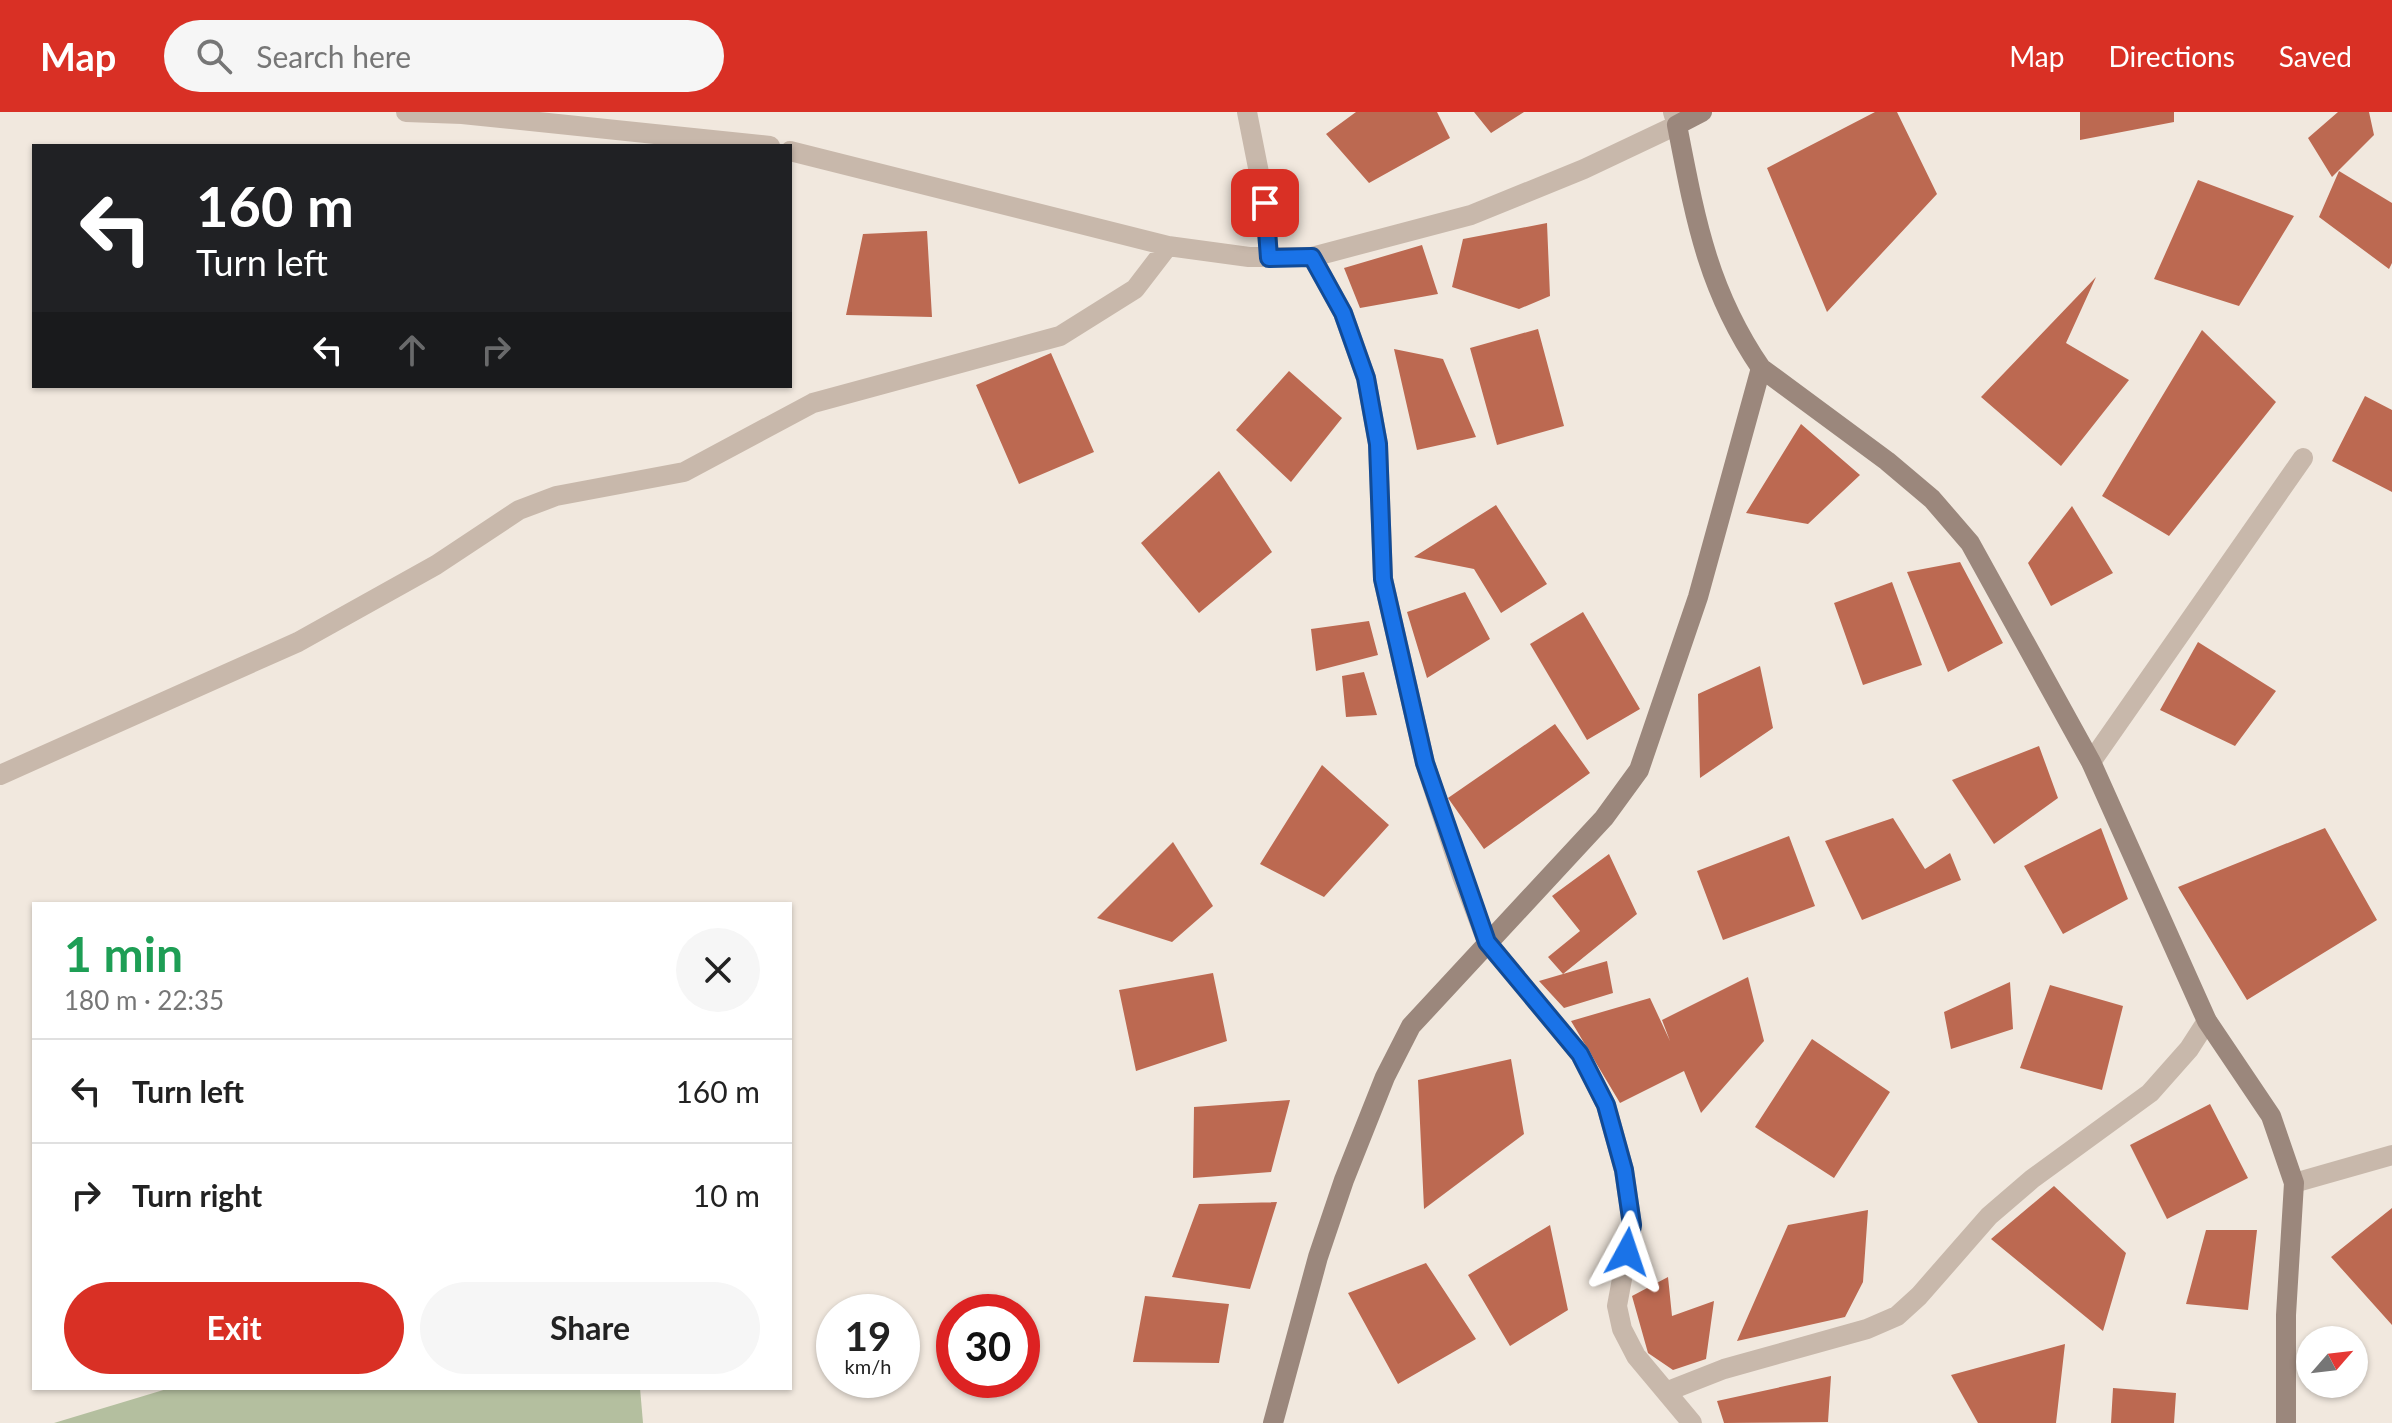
<!DOCTYPE html>
<meta charset="utf-8">
<style>
:root{--surface:#fff;--page:#f6f6f6;--text:#222;--muted:#767676;--line:#e0e0e0;--accent:#d93025}
body{margin:0;font-family:Lato,sans-serif;background:var(--page);color:var(--text);height:100vh;display:flex;flex-direction:column;font-size:30px;white-space:nowrap}
*{box-sizing:border-box;margin:0}
p{font-size:26px;color:var(--muted)}
.icon{flex:none;width:44px;height:44px;fill:none;stroke:currentColor;stroke-width:2;stroke-linecap:round;stroke-linejoin:round}
.map{position:relative;flex:1;overflow:hidden}
.panel{position:absolute;left:32px;top:790px;width:760px;height:488px;display:flex;flex-direction:column;background:var(--surface);border-radius:0px;box-shadow:0 2px 6px #0004}
.panel>*{flex:none}
.guide{position:absolute;left:32px;top:32px;width:760px;height:244px;border-radius:0px;box-shadow:0 2px 6px #0004;background:#202124;color:#fff;overflow:hidden}
.needle{width:52px;rotate:62deg}
.tools{position:absolute;left:2296px;top:1214px;display:grid;gap:16px}
.tools a{display:grid;place-items:center;width:72px;height:72px;border-radius:50%;background:var(--surface);box-shadow:0 2px 6px #0004;font-size:40px}
.speed{position:absolute;left:816px;top:1182px;display:flex;gap:16px;font-size:40px;font-weight:700;text-align:center}
.speed>*{display:grid;place-content:center;width:104px;height:104px;border-radius:50%;background:var(--surface);box-shadow:0 2px 6px #0004;line-height:1}
.speed small{font-size:20px;font-weight:400}
.speed .limit{border:12px solid #d22;background:#fff;color:#111}
.pin{position:absolute;display:grid;place-items:center;width:68px;height:68px;color:#fff;margin:-34px;border-radius:16px;box-shadow:0 4px 12px #0006}
.me{position:absolute;width:88px;margin:-44px;rotate:5deg;stroke-linejoin:round;filter:drop-shadow(0 0 6px #0008)}
.turn{display:flex;align-items:center;gap:28px;height:168px;padding:0 32px;font-size:36px}
.turn .icon{width:104px;height:104px;stroke-width:2.5}
.turn b{display:block;font-size:56px;line-height:68px}
.lanes{display:flex;align-items:center;height:76px;padding:0 32px;background:#0003;justify-content:center;gap:40px;direction:ltr}
.lanes .off{opacity:.35}
.round{display:grid;place-items:center;flex:none;width:84px;height:84px;border-radius:42px;background:var(--page)}
.head{display:flex;align-items:center;justify-content:space-between;height:136px;padding:0 32px}
h1{font-size:48px;font-weight:700;line-height:60px;color:#1e9e55}
.cta{display:flex;gap:16px;margin-top:auto;padding:16px 32px}
.cta a{flex:1;height:92px;border-radius:48px;background:var(--accent);color:#fff;font-size:32px;font-weight:700;line-height:92px;text-align:center}
.cta a+a{background:var(--page);color:var(--text)}
ul{padding:0;list-style:none}
li{display:flex;align-items:center;gap:24px;height:104px;padding:0 32px;border-top:2px solid var(--line)}
li div{flex:1}
li b{display:block;font-size:30px}
li em{font-style:normal}
header{display:flex;align-items:center;gap:48px;box-sizing:border-box;height:112px;padding:0 40px;background:var(--accent);color:#fff}
header strong{font-size:38px}
nav{display:flex;gap:44px;margin-inline-start:auto;font-size:28px}
.search{width:560px;height:72px;background:var(--page);display:flex;align-items:center;gap:20px;box-sizing:border-box;padding:0 28px;border-radius:44px;color:var(--muted);font-size:30px}
.map>svg:first-child{display:block}
.green{fill:#b4bf9f}
.building{fill:#bc6951}
.lines{fill:none;stroke-linecap:round;stroke-linejoin:round}
.street{stroke:#c8b8ab;stroke-width:20}
.secondary{stroke:#9b877c;stroke-width:20}
.route-casing{stroke:#114b97;stroke-width:20}
.route{stroke:#1a73e8;stroke-width:14}
</style>
<header>
<strong>Map</strong>
<div class="search"><svg class="icon" aria-label="search" viewBox="0 0 24 24"><circle cx="10" cy="10" r="6"/><path d="M15 15l6 6"/></svg>Search here</div>
<nav><a>Map</a><a>Directions</a><a>Saved</a></nav>
</header>
<div class="map">
<svg width="2392" height="1311" viewBox="0 0 2392 1311">
<rect width="100%" height="100%" fill="#f1e8de"/>
<path class="green" d="M 170,1276 L 640,1276 L 643,1311 L 54,1311 Z"/>
<path class="building" d="M 1356,0 L 1437,0 L 1450,26 L 1369,71 L 1326,22 Z
M 1474,0 L 1524,0 L 1491,21 Z
M 1875,0 L 1897,0 L 1937,82 L 1827,200 L 1767,56 Z
M 2080,0 L 2174,0 L 2174,10 L 2080,28 Z
M 2338,0 L 2369,0 L 2374,23 L 2332,65 L 2308,26 Z
M 2339,59 L 2392,91 L 2392,151 L 2389,157 L 2319,105 Z
M 2198,68 L 2294,104 L 2239,194 L 2154,167 Z
M 1547,111 L 1550,184 L 1519,197 L 1452,175 L 1463,127 Z
M 927,119 L 932,205 L 846,203 L 863,122 Z
M 1422,133 L 1438,182 L 1360,196 L 1344,156 Z
M 2096,165 L 2066,231 L 2129,268 L 2061,354 L 1981,285 Z
M 1538,217 L 1564,314 L 1497,333 L 1470,236 Z
M 2202,218 L 2276,290 L 2169,424 L 2102,384 Z
M 1394,237 L 1443,247 L 1476,325 L 1417,338 Z
M 1051,241 L 1094,340 L 1019,372 L 976,273 Z
M 1289,259 L 1342,306 L 1291,370 L 1236,318 Z
M 2365,284 L 2392,298 L 2392,380 L 2332,349 Z
M 1801,312 L 1860,363 L 1808,412 L 1746,401 Z
M 1219,359 L 1272,440 L 1199,501 L 1141,431 Z
M 1496,393 L 1547,472 L 1501,501 L 1474,457 L 1414,445 Z
M 2072,394 L 2113,461 L 2051,494 L 2028,451 Z
M 1960,450 L 2003,531 L 1948,560 L 1907,460 Z
M 1892,470 L 1922,553 L 1863,573 L 1834,491 Z
M 1465,480 L 1490,527 L 1427,566 L 1407,500 Z
M 1583,500 L 1640,597 L 1587,628 L 1530,532 Z
M 1369,509 L 1378,543 L 1316,559 L 1311,517 Z
M 2198,530 L 2276,579 L 2235,634 L 2160,598 Z
M 1760,554 L 1773,616 L 1700,666 L 1698,582 Z
M 1364,560 L 1377,603 L 1346,605 L 1342,564 Z
M 1555,612 L 1590,661 L 1484,737 L 1448,686 Z
M 2039,634 L 2058,686 L 1994,732 L 1952,668 Z
M 1322,653 L 1389,713 L 1324,785 L 1260,752 Z
M 1893,706 L 1925,757 L 1950,741 L 1961,768 L 1862,808 L 1825,729 Z
M 2101,716 L 2128,787 L 2063,822 L 2024,754 Z
M 2325,716 L 2377,808 L 2247,888 L 2178,775 Z
M 1789,724 L 1815,794 L 1723,828 L 1697,759 Z
M 1173,730 L 1213,794 L 1172,830 L 1097,806 Z
M 1609,742 L 1637,802 L 1563,862 L 1607,849 L 1613,881 L 1564,896 L 1539,869 L 1563,862 L 1548,845 L 1580,819 L 1552,784 Z
M 1213,861 L 1227,929 L 1136,959 L 1119,878 Z
M 1748,865 L 1764,929 L 1701,1001 L 1684,959 L 1620,991 L 1571,909 L 1650,886 L 1670,929 L 1662,908 Z
M 2010,870 L 2013,917 L 1951,937 L 1944,900 Z
M 2050,873 L 2123,894 L 2102,978 L 2020,956 Z
M 1812,927 L 1890,980 L 1834,1066 L 1755,1015 Z
M 1511,947 L 1524,1022 L 1424,1097 L 1418,968 Z
M 1290,988 L 1271,1060 L 1193,1066 L 1194,995 Z
M 2210,992 L 2248,1066 L 2167,1107 L 2130,1033 Z
M 2054,1074 L 2126,1141 L 2103,1219 L 1991,1127 Z
M 1277,1090 L 1250,1177 L 1172,1165 L 1199,1092 Z
M 2392,1096 L 2392,1213 L 2331,1145 Z
M 1868,1098 L 1863,1170 L 1845,1205 L 1737,1229 L 1788,1113 Z
M 1550,1113 L 1568,1198 L 1510,1234 L 1468,1163 Z
M 2206,1118 L 2257,1118 L 2248,1198 L 2186,1192 Z
M 1426,1151 L 1476,1227 L 1398,1272 L 1348,1181 Z
M 1668,1165 L 1672,1204 L 1714,1189 L 1706,1247 L 1673,1258 L 1648,1241 L 1632,1184 Z
M 1145,1184 L 1229,1192 L 1219,1251 L 1133,1250 Z
M 2065,1232 L 2056,1311 L 1978,1311 L 1951,1263 Z
M 1831,1264 L 1828,1310 L 1724,1311 L 1717,1289 Z
M 2113,1276 L 2176,1281 L 2174,1311 L 2111,1311 Z"/>
<g class="lines">
<path class="street" d="M 406,0 L 462,2 L 770,34
M 1247,0 L 1265,91 L 1269,146
M 790,39 L 1168,134 L 1249,145 L 1312,145 L 1471,103 L 1584,57 L 1677,13 L 1673,0
M 1312,145 L 1343,201 L 1366,266 L 1378,332 L 1383,467 L 1425,651 L 1462,764 L 1487,830 L 1580,942 L 1606,993 L 1624,1058 L 1632,1113 L 1617,1194 L 1622,1217 L 1636,1244 L 1692,1311
M 2091,650 L 2303,346
M 0,663 L 298,530 L 436,453 L 519,398 L 556,384 L 684,360 L 813,291 L 1060,224 L 1135,177 L 1168,134
M 2294,1071 L 2392,1043
M 1668,1279 L 1724,1257 L 1867,1217 L 1897,1204 L 1919,1184 L 1989,1104 L 2032,1067 L 2150,981 L 2189,937 L 2207,909"/>
<path class="secondary" d="M 1761,256 L 1887,349 L 1932,387 L 1970,431 L 2091,650 L 2207,909 L 2271,1004 L 2294,1071 L 2286,1203 L 2286,1311
M 1273,1311 L 1318,1145 L 1344,1068 L 1385,965 L 1411,914 L 1604,706 L 1639,658 L 1698,485 L 1761,256 C 1707,177 1695,105 1677,13 L 1702,0"/>
</g>
<g class="lines">
<g class="route-casing">
<path id="route" d="M 1265,91 L 1269,146 L 1312,145 L 1343,201 L 1366,266 L 1378,332 L 1383,467 L 1425,651 L 1487,830 L 1580,942 L 1606,993 L 1624,1058 L 1632,1113 L 1627,1140"/>
</g>
<use href="#route" class="route"/>
</g>
</svg>
<div class="tools">
<a><svg class="needle" viewBox="-14 -14 28 28"><path d="M0-13l5 13h-10z" fill="#e53935"/><path d="M0 13l5-13h-10z" fill="#767676"/></svg></a>
</div>
<div class="speed"><div>19<small>km/h</small></div><div class="limit">30</div></div>
<div class="pin" style="left:1265px;top:91px;background:#d93025"><svg class="icon" aria-label="arrive" viewBox="0 0 24 24"><path d="M6 21V4h12l-3 4 3 4H6"/></svg></div>
<svg class="me" style="left:1627px;top:1140px" viewBox="-20 -20 40 40"><path d="M0-17L14 15 0 8-14 15z" fill="#1a73e8" stroke="#fff" stroke-width="4"/></svg>
<div class="guide">
<div class="turn"><svg class="icon" aria-label="left" viewBox="0 0 24 24"><path d="M17 20v-9H6M10 6l-5 5 5 5"/></svg><div><b>160 m</b>Turn left</div></div>
<div class="lanes"><svg class="icon" aria-label="left" viewBox="0 0 24 24"><path d="M17 20v-9H6M10 6l-5 5 5 5"/></svg><svg class="icon off" aria-label="ahead" viewBox="0 0 24 24"><path d="M12 20V5M6 11l6-6 6 6"/></svg><svg class="icon off" aria-label="right" viewBox="0 0 24 24"><path d="M7 20v-9h11M14 6l5 5-5 5"/></svg></div>
</div>
<section class="panel">
<div class="head"><div><h1>1 min</h1><p>180 m · 22:35</p></div><a class="round"><svg class="icon" aria-label="close" viewBox="0 0 24 24"><path d="M6 6l12 12M18 6L6 18"/></svg></a></div>
<ul>
<li><svg class="icon" aria-label="left" viewBox="0 0 24 24"><path d="M17 20v-9H6M10 6l-5 5 5 5"/></svg><div><b>Turn left</b></div><em>160 m</em></li>
<li><svg class="icon" aria-label="right" viewBox="0 0 24 24"><path d="M7 20v-9h11M14 6l5 5-5 5"/></svg><div><b>Turn right</b></div><em>10 m</em></li>
</ul>
<div class="cta"><a>Exit</a><a>Share</a></div>
</section>
</div>
